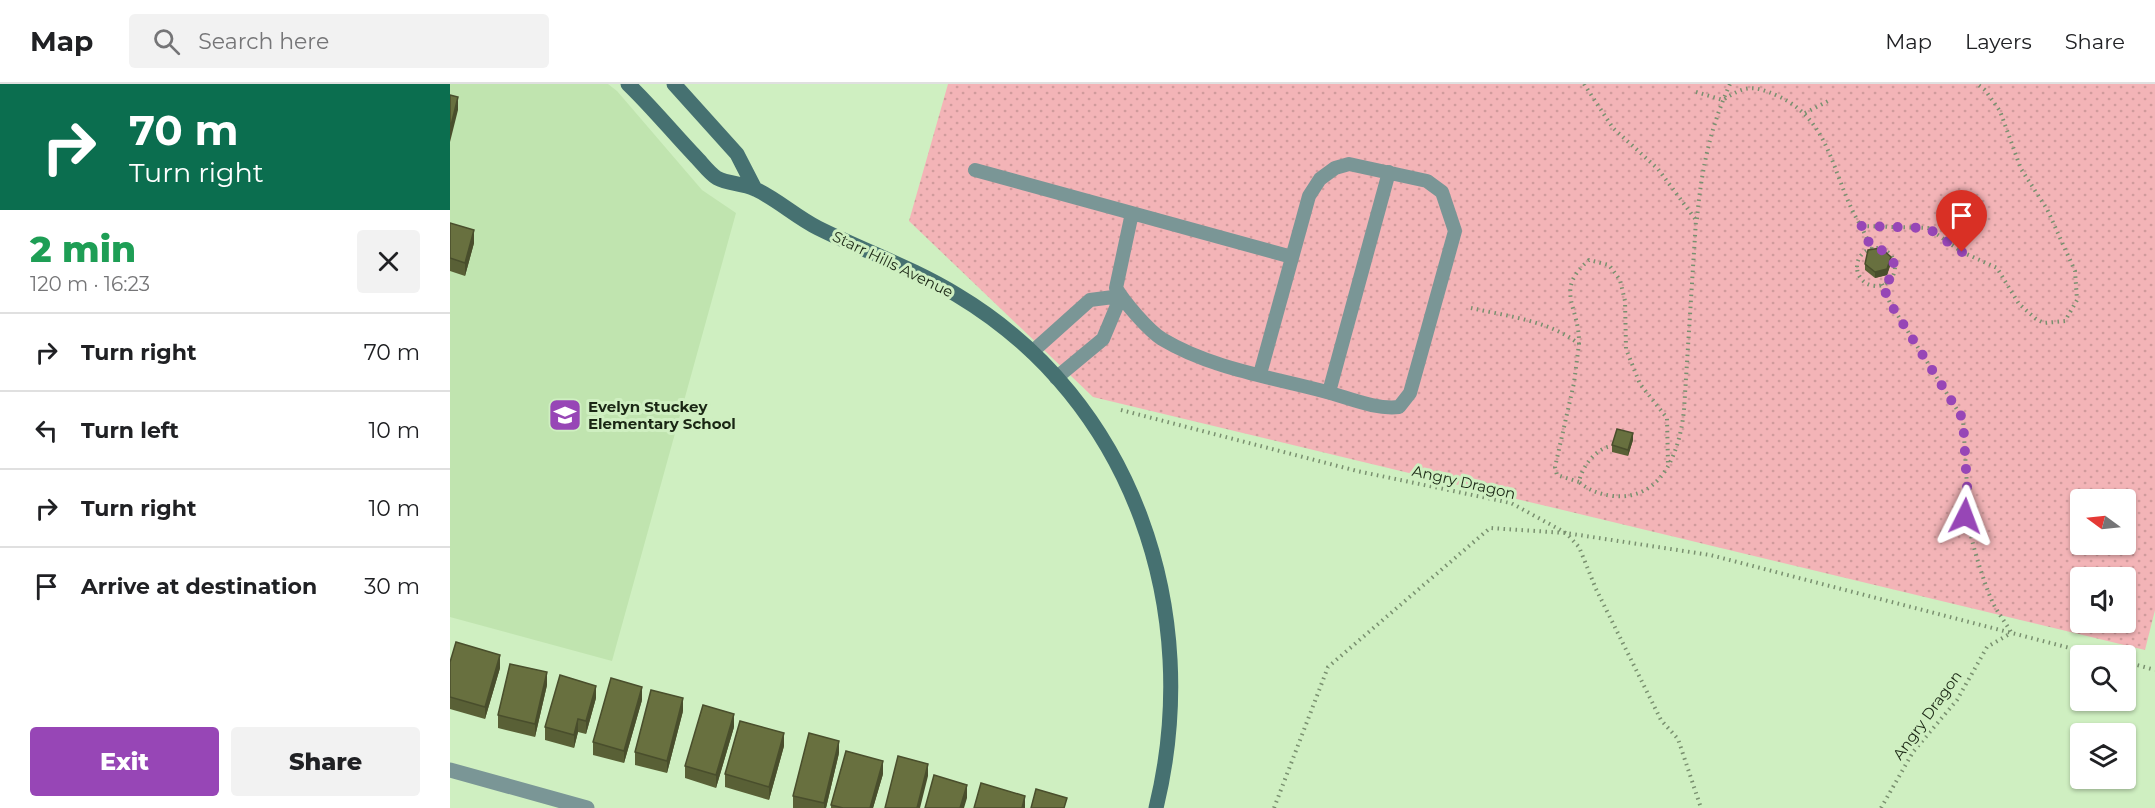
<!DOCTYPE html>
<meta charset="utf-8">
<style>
:root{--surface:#fff;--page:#f2f2f2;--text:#202124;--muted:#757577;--line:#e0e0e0;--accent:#9746b6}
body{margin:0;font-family:Montserrat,sans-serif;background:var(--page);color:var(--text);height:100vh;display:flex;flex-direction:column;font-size:22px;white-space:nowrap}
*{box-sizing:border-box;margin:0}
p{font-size:20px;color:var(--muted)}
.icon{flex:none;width:33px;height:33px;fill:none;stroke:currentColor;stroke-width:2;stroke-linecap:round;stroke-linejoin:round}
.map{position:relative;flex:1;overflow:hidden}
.sheet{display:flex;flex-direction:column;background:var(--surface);width:450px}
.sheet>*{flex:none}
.top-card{background:#0b6e4f;color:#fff;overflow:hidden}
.needle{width:39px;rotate:285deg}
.buttons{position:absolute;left:1620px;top:405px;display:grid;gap:12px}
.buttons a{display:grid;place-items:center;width:66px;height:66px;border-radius:6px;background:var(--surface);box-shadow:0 2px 4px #0004;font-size:30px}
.pin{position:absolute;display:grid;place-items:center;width:51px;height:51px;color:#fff;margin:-62px -26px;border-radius:50% 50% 50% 0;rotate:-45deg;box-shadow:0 0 6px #0007}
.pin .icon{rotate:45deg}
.me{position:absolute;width:66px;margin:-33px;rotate:3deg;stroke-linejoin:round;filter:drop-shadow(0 0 4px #0008)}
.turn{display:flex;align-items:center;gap:21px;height:126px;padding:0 30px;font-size:27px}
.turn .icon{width:78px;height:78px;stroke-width:2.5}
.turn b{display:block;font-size:42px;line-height:51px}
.round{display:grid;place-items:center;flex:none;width:63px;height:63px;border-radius:6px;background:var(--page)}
.overview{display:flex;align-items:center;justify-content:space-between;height:102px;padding:0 30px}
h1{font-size:36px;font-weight:800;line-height:45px;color:#1e9e55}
.primary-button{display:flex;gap:12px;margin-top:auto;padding:12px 30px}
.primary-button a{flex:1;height:69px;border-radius:6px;background:var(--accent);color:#fff;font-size:24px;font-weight:800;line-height:69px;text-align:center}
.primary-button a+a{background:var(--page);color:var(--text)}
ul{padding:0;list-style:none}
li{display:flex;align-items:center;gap:18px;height:78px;padding:0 30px;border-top:2px solid var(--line)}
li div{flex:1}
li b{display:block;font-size:22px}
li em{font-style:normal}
header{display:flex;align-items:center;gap:36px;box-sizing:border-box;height:84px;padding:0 30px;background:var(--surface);border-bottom:2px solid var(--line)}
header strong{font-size:28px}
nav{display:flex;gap:33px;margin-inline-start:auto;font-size:21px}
.search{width:420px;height:54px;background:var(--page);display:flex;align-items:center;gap:15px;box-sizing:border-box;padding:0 21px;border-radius:6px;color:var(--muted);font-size:22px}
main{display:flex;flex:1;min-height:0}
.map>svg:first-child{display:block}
.built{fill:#c0e4af}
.park{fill:url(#park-dots);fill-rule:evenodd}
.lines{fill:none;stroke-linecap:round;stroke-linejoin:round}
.path{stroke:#79906f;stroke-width:4;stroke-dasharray:1.5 4.5;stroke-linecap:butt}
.lane{stroke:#7a9696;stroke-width:14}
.street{stroke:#7a9696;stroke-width:15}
.secondary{stroke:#467171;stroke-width:15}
.wall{fill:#596036}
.shaded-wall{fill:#494e2c}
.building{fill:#68703f;stroke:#494e2c;stroke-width:1.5}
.route{stroke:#9746b6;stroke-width:10;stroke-dasharray:0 18}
.labels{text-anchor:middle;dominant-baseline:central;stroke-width:6;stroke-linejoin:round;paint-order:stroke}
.street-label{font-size:15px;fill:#1a2614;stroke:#cfefc1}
.poi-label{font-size:15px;font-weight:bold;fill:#1a2614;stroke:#cfefc1;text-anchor:start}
</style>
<header>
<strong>Map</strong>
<div class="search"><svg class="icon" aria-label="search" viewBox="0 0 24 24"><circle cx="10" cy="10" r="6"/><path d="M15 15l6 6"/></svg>Search here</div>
<nav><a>Map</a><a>Layers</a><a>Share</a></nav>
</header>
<main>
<section class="sheet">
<div class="top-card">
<div class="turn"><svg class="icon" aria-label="right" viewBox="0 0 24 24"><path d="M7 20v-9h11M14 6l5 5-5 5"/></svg><div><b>70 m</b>Turn right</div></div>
</div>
<div class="overview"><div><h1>2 min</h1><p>120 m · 16:23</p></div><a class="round"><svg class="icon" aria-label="close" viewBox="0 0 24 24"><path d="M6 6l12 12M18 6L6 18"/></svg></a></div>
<ul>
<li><svg class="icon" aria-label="right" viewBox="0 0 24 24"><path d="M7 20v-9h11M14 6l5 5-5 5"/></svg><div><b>Turn right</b></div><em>70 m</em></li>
<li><svg class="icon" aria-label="left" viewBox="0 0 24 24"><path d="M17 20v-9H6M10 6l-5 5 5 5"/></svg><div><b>Turn left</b></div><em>10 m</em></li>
<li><svg class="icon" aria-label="right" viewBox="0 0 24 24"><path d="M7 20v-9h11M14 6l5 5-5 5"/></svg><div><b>Turn right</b></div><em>10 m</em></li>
<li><svg class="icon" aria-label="arrive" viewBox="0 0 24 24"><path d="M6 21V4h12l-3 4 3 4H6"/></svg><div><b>Arrive at destination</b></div><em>30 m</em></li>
</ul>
<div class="primary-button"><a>Exit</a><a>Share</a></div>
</section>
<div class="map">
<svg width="1705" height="724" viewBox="0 0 1705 724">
<defs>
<pattern id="park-dots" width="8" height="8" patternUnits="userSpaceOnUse" patternTransform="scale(1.5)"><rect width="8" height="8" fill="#f3b4b7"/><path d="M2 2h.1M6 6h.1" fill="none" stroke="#d09b9c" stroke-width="1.8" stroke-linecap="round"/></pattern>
</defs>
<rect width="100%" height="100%" fill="#cfefc1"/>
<path class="built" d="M 0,0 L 158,0 L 167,7 L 252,106 L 286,129 L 162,577 L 0,533 Z"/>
<path class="park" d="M 498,0 L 1705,0 L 1705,526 L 1695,566 L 643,313 L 459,137 ZM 1630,416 L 1676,416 L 1676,460 L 1630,460 ZM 1630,494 L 1676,494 L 1676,538 L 1630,538 Z"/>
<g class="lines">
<path class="path" d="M 1134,0 L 1163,44 L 1208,85 L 1246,136 L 1234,326 C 1230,366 1213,417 1163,412 C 1149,410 1140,407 1129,398 C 1132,382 1147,363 1163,362
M 1246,8 L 1273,16 C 1296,1 1303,1 1328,12 C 1383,37 1382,96 1411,142 L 1478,144 L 1512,168 L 1547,184 L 1569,220 L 1586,235 L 1594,239 L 1615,237 L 1627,216 L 1625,187 L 1597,125 L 1571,85 L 1550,27 L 1535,6 L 1527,0
M 1355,29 L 1380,16
M 1247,135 C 1251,88 1260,44 1280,0
M 1411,142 L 1422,165
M1407 183a19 19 0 1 1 38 0a19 19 0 1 1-38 0Z
M 1432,200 L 1440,219 L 1513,335 L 1518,419 C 1512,433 1535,503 1543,519 C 1548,529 1555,538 1561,548
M 1021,224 C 1057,232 1100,237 1129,260 L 1124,299 L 1105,383 L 1107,391 L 1129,398
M 1129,260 C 1130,222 1103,207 1139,176 L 1159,181 L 1170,196 L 1175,217 L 1176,265 L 1190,300 L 1217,334 L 1218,381
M 671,326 L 907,387 L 1061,419 L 1116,449 L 1129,463 L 1146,505 L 1211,636 L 1228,655 L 1251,724
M 1676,578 L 1705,586
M 824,724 L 878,583 L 1040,444 L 1116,449 L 1260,471 L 1651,572
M 1431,724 L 1463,668 L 1507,616 L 1537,563 L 1561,549"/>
<path class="lane" d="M 525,86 L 842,173
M 682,129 L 666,204 C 674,218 698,246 712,255 C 760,284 820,293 873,307 C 897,313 925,326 949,323 L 960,309 L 1005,147 L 992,108 L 977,97 L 899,80 L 885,84 L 870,95 L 859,112 L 810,290
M 582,268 L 640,216 L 671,212
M 606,294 L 653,255 L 671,212
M 879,308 L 939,88"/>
<path class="street" d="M 0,686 L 137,724"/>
<path class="secondary" d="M 178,0 C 202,23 223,49 246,73 C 252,79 259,89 267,94 C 278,100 293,99 305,105 C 327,115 346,133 368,144 C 414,167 463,184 507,211 C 684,317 754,528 706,724
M 224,0 L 287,70 L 305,105"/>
</g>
<path class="wall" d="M 0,139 L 24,159 L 15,192 L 0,187 Z
M 1441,179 L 1437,191 L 1425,194 L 1415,186 L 1415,180 Z
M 1183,356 L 1178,372 L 1162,368 L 1162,361 Z
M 0,578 L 50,584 L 35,635 L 0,625 Z
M 97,601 L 85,653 L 48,644 L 48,631 Z
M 146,614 L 136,650 L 128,648 L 124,664 L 95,656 L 95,643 Z
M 192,616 L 174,679 L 143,671 L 143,658 Z
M 233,627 L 217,689 L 185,681 L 185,668 Z
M 284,643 L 266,704 L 235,694 L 235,682 Z
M 334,662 L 319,716 L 275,703 L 275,690 Z
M 389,669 L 376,724 L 343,724 L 343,712 Z
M 433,690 L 423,724 L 381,724 L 381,721 Z"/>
<path class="shaded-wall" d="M 8,13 L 8,26 L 0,58 L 0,45 Z
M 24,146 L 24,159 L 15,192 L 15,179 Z
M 1441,173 L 1441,179 L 1437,191 L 1425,194 L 1425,188 Z
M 1183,349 L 1183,356 L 1178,372 L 1178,366 Z
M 50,571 L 50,584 L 35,635 L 35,623 Z
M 97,588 L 97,601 L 85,653 L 85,640 Z
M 146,602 L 146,614 L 136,650 L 136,637 Z
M 192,603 L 192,616 L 174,679 L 174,667 Z
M 233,614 L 233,627 L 217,689 L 217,677 Z
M 284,630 L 284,643 L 266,704 L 266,691 Z
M 128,635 L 128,648 L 124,664 L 124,651 Z
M 334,649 L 334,662 L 319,716 L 319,703 Z
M 389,657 L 389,669 L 376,724 L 374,724 L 374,719 Z
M 433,677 L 433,690 L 423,724 L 420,724 Z
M 478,680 L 478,692 L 470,724 L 467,724 Z
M 517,701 L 517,714 L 514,724 L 510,724 Z
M 575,712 L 575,724 L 572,724 Z"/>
<path class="building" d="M 0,11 L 8,13 L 0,45 Z
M 0,139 L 24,146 L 15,179 L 0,174 Z
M 1431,164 L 1441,173 L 1437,185 L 1425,188 L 1415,180 L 1418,166 Z
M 1167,345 L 1183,349 L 1178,366 L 1162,361 Z
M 6,558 L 50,571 L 35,623 L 0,613 L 0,578 Z
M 60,580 L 97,588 L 85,640 L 48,631 Z
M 110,591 L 146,602 L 136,637 L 128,635 L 124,651 L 95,643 Z
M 161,594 L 192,603 L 174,667 L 143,658 Z
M 201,606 L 233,614 L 217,677 L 185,668 Z
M 253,621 L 284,630 L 266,691 L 235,682 Z
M 290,637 L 334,649 L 319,703 L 275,690 Z
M 359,649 L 389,657 L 374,719 L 343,712 Z
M 396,667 L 433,677 L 420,724 L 393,724 L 381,721 Z
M 448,672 L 478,680 L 467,724 L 435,724 Z
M 484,691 L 517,701 L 510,724 L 475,724 Z
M 531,699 L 575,712 L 572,724 L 524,724 Z
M 586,705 L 617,714 L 614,724 L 581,724 Z"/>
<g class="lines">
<path class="route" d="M 1512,168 L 1478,144 L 1411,142 L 1422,165 C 1445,163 1453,192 1432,200 L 1440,219 L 1513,335 L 1518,419 L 1515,432"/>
</g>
<defs>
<g id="school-square" transform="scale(1.725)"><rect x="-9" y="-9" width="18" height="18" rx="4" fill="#9746b6" stroke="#cfefc1"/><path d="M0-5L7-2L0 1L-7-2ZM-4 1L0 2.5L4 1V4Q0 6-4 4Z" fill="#fff"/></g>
</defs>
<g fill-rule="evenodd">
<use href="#school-square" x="115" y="331"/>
</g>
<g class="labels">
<g class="street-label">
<text transform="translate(443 180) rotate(26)">Starr Hills Avenue</text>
<text transform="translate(1014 398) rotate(13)">Angry Dragon</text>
<text transform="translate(1477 631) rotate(-54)">Angry Dragon</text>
</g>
<g class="poi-label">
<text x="138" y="322">Evelyn Stuckey<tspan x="138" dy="17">Elementary School</tspan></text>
</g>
</g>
</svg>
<div class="buttons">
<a><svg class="needle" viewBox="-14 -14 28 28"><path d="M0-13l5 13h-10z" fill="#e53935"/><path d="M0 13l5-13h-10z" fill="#757577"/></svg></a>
<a><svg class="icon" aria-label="sound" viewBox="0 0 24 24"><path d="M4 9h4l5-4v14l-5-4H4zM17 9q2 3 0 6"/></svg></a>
<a><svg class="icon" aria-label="search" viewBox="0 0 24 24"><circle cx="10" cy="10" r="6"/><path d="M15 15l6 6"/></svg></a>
<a><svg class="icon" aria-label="layers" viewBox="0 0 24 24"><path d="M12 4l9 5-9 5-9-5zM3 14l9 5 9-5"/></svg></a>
</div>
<div class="pin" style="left:1512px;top:168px;background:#d93025"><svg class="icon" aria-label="arrive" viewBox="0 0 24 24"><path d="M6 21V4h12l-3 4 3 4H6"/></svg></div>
<svg class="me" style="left:1515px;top:432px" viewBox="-20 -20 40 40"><path d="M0-17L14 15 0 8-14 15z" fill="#9746b6" stroke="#fff" stroke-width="4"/></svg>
</div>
</main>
